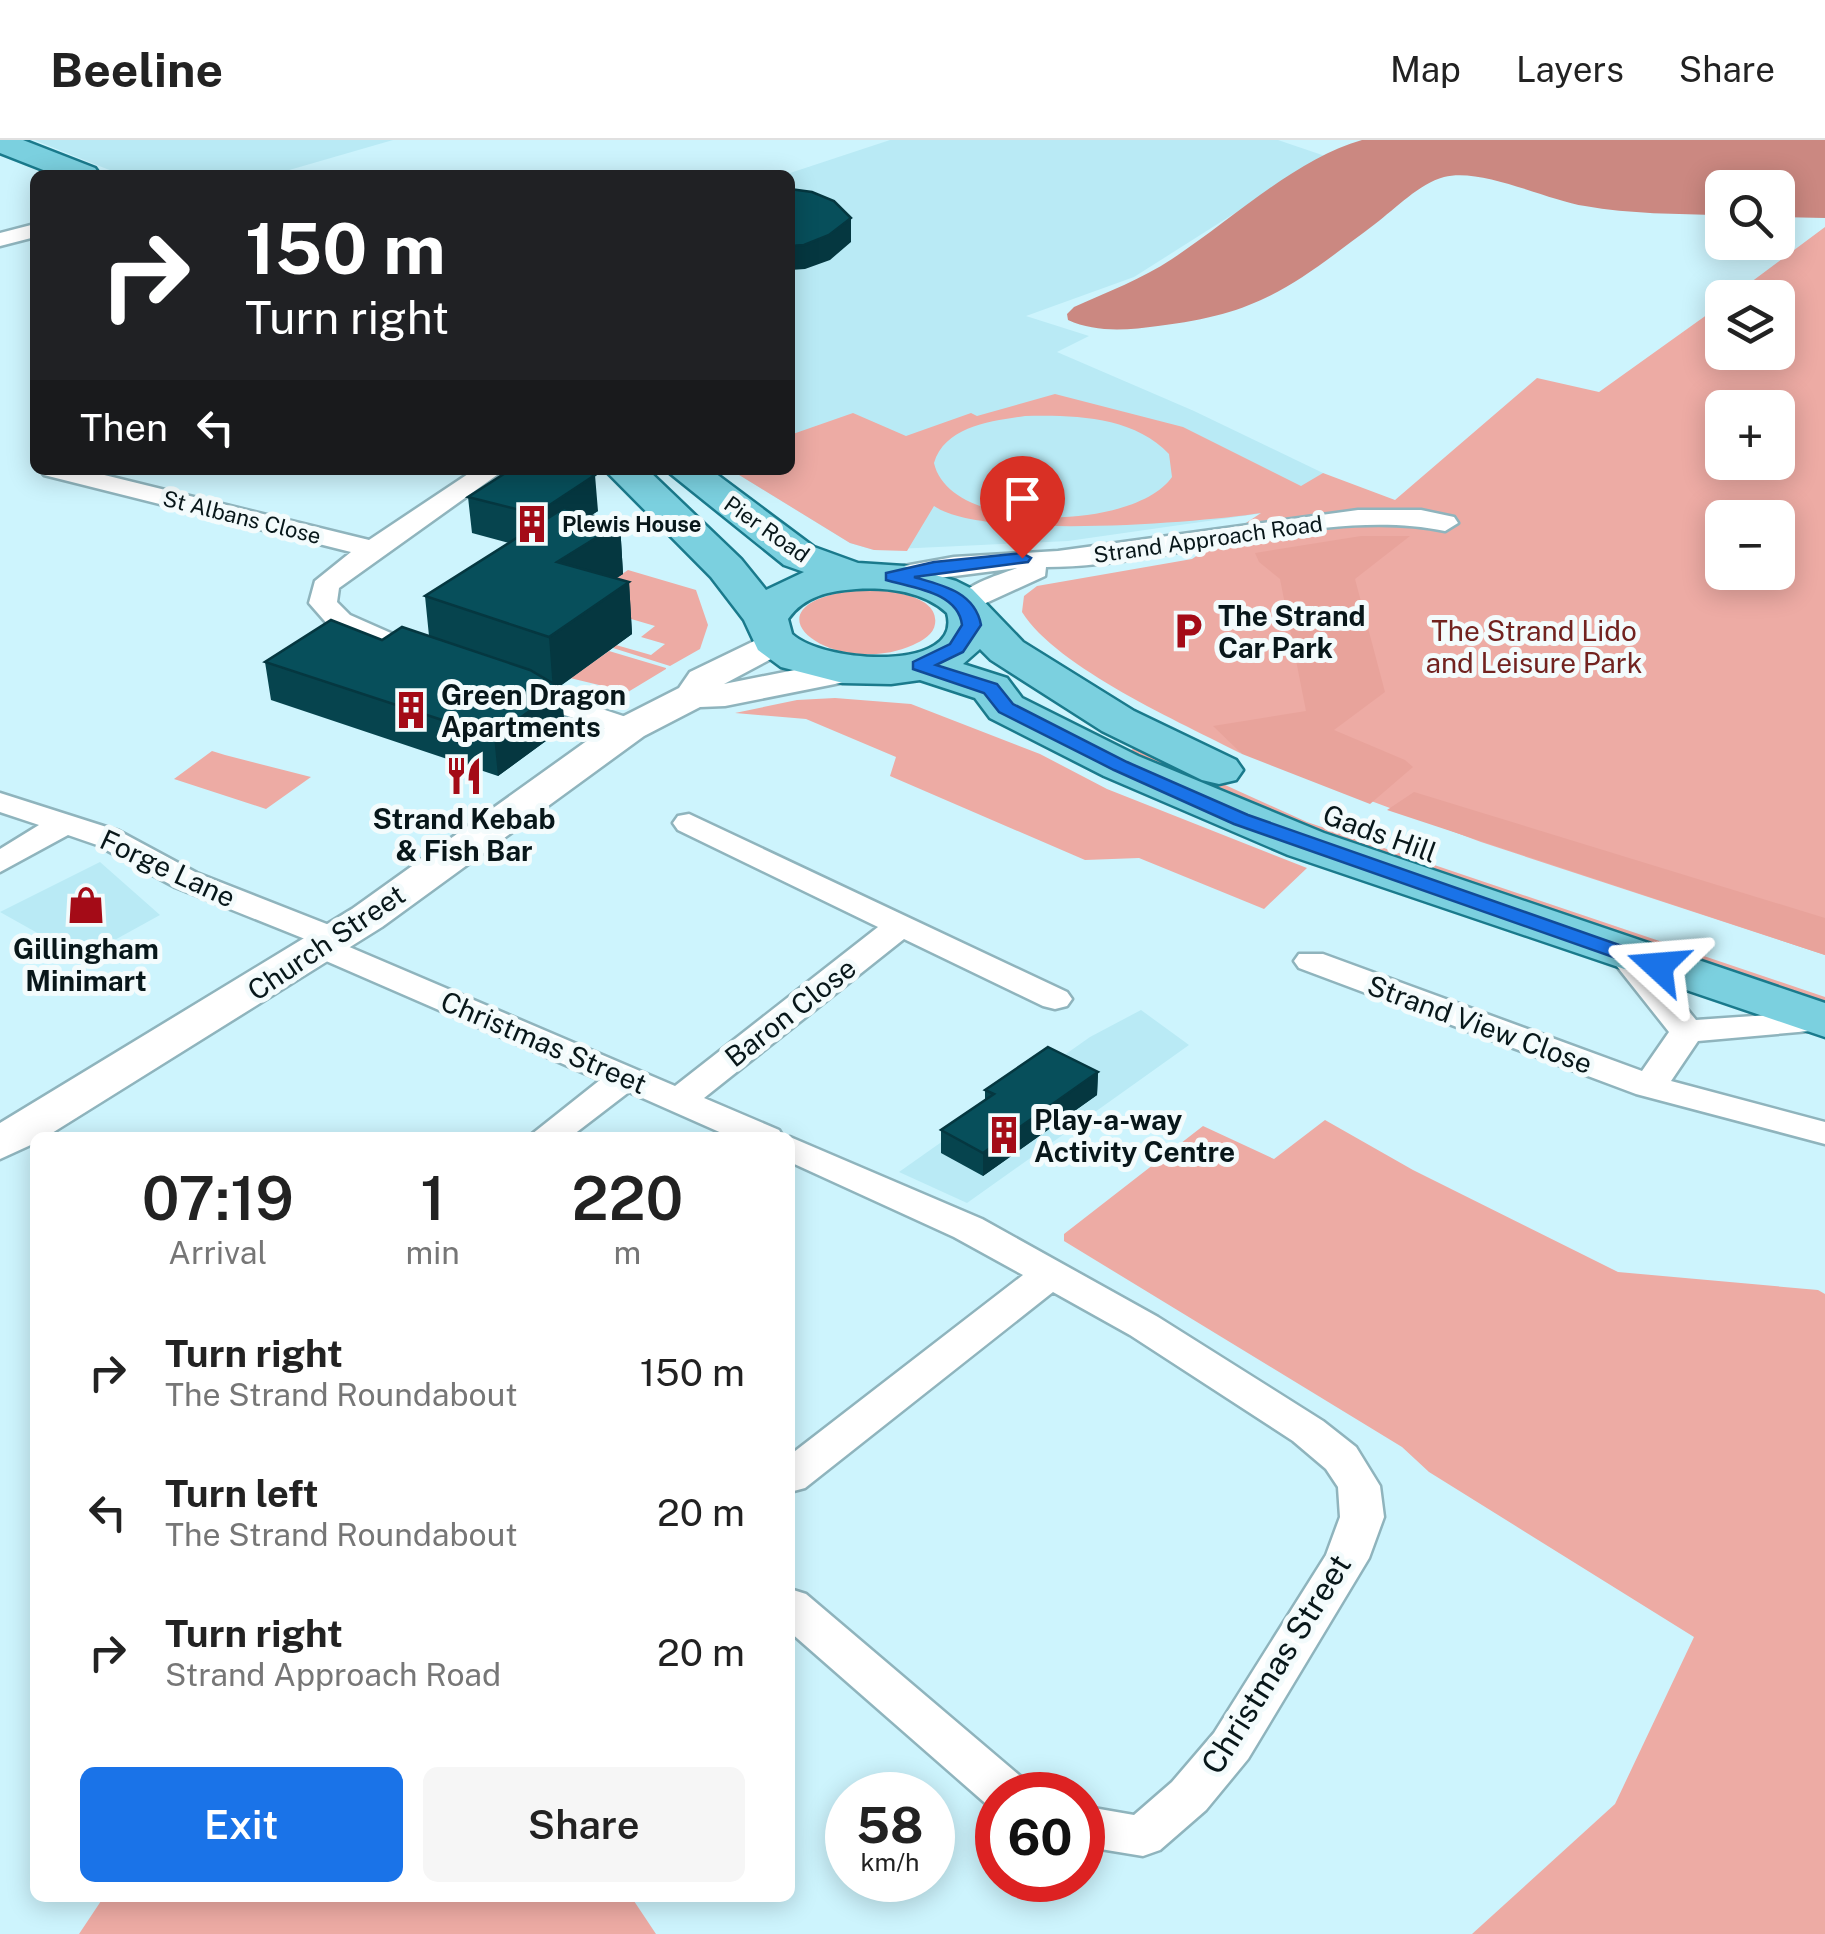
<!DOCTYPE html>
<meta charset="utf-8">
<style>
:root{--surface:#fff;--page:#f6f6f6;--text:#222;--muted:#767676;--line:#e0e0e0;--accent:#1a73e8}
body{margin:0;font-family:"Public Sans",sans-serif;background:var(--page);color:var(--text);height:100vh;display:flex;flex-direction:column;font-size:38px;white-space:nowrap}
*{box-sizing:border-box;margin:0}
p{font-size:32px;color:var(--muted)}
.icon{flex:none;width:55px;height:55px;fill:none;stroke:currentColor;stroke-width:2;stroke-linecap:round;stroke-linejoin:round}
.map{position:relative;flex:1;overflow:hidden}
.details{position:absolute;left:30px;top:992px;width:765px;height:770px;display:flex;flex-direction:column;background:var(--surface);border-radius:15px;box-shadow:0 5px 25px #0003}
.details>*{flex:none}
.hud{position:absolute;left:30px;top:30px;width:765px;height:305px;border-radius:15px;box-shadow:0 5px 25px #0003;background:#202124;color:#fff;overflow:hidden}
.controls{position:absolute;left:1705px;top:30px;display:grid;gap:20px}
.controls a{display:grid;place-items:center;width:90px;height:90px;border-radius:15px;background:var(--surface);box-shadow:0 5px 25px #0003;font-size:50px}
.speed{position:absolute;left:825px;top:1632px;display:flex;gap:20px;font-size:50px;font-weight:700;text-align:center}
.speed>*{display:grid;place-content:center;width:130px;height:130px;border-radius:50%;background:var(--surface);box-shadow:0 5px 25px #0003;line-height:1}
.speed small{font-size:25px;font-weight:400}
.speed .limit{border:15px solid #d22;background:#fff;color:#111}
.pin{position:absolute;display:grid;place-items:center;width:85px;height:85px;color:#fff;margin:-102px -42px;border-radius:50% 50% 50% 0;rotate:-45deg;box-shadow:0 0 10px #0007}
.pin .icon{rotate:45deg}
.me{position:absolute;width:110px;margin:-55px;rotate:289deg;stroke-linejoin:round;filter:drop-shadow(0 0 8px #0008)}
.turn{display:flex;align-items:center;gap:35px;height:210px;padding:0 50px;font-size:45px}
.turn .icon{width:130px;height:130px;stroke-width:2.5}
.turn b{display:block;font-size:70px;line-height:85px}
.then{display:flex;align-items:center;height:95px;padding:0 50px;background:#0003;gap:20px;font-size:38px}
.eta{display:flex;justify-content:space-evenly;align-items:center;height:170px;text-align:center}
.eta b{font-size:60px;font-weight:600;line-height:70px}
.button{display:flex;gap:20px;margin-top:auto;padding:20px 50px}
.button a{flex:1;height:115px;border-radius:15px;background:var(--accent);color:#fff;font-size:40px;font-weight:600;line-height:115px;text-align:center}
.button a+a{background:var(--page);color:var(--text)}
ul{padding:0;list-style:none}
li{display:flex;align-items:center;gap:30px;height:140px;padding:0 50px}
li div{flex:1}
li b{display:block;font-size:38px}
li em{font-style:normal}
header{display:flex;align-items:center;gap:60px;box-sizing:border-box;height:140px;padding:0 50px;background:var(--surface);border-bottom:2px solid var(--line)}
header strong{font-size:48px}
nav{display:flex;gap:55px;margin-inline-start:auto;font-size:35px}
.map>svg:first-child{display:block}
.built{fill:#b9eaf5}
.green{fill:#edaba4;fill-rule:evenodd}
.forest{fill:#e8a39b}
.water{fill:#cb8881}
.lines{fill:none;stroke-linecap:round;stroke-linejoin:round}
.minor-casing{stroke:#8fb4bd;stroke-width:5}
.tertiary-casing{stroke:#8fb4bd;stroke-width:5}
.primary-casing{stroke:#1a7a8c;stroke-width:5}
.minor{fill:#fff;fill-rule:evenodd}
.tertiary{fill:#fff;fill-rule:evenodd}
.primary{fill:#7bd0df;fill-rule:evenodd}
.wall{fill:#06444e}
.shaded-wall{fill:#053740}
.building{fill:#074f5b;stroke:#053740;stroke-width:2.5}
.route{fill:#1a73e8;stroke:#114b97;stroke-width:2.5}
.labels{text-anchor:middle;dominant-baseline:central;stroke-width:10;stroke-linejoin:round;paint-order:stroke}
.far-street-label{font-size:22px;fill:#08171a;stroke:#f3fbfc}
.far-poi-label{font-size:22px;font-weight:bold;fill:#08171a;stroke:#f3fbfc;text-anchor:start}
.poi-label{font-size:28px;font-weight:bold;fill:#08171a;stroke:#f3fbfc;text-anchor:start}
.park-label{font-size:28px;fill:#72221f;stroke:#f3fbfc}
.street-label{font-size:28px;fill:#08171a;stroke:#f3fbfc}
.near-street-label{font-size:32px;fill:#08171a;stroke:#f3fbfc}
</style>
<header>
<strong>Beeline</strong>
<nav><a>Map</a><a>Layers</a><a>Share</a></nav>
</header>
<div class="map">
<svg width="1825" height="1794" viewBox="0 0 1825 1794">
<rect width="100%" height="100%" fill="#cdf4fd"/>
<path class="built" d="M 34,0 L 393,0 L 272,35 L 122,35 Z
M 890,0 L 1278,0 L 1325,16 L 1134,137 L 1026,176 L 1089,196 L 1057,212 L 1194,271 L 1323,333 L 1264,373 L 1068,401 L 874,410 L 850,403 L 731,330 L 790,330 L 790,35 L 784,35 Z
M 100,722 L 160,775 L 82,818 L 0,772 Z
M 1141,870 L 1189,905 L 967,1063 L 899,1032 L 1090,897 Z"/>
<path class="green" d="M 1825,87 L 1825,815 L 1481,702 L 1240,612 L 1242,614 C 1182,583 1057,528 1022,472 L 1024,456 L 1037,446 L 1192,419 L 1261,373 C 1197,383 983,400 934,366 L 907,411 L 874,410 L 850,403 L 731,330 L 790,330 L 790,295 L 853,273 L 906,296 L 971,273 L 977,276 L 1055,254 L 1183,287 L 1301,346 L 1323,333 L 1395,360 L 1537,238 L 1599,252 L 1722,164 L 1722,212 L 1778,212 L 1778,158 L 1731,157 ZM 1722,268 L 1778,268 L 1778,322 L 1722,322 ZM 1025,276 C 1074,275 1133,276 1169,314 L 1172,337 C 1135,391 950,395 934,323 C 945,286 992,281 1025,276 ZM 1722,378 L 1778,378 L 1778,432 L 1722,432 Z
M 628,430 L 696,450 L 708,485 L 700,509 L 670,526 L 613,508 L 616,505 L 651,515 L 665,504 L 641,497 L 655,486 L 621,476 L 546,485 Z
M 865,449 C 884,450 940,454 935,484 C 934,494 922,501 913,505 C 832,541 730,462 865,449 Z
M 609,511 L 666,528 L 666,529 L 628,552 L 570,538 Z
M 835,558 L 911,564 L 1040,614 L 1107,649 L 1307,728 L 1264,769 L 1139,718 L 1085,720 L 890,636 L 896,617 L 806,579 L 735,573 L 797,560 Z
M 1139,606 L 1307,682 L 1825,857 L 1825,866 L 1257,672 L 1125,613 Z
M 212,611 L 225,615 L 311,637 L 266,669 L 174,639 Z
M 1325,980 L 1413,1030 L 1618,1132 L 1818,1150 L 1825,1154 L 1825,1794 L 1472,1794 L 1615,1664 L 1694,1497 L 1429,1332 L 1402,1307 L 1064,1101 L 1064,1094 L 1203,986 L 1274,1019 Z
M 103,1758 L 632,1758 L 656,1794 L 79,1794 Z"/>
<path class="forest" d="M 1361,396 L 1410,396 L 1355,439 L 1385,552 L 1334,590 L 1405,620 L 1413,627 L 1370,664 L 1242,614 L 1213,586 L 1306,571 L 1280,439 L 1259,422 L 1255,413 Z
M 1414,652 L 1825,778 L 1825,815 L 1387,670 Z"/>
<path class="water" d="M 1362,0 L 1825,0 L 1825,78 L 1778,77 L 1778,48 L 1722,48 L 1722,75 C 1677,74 1630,74 1585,66 C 1546,60 1481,27 1444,37 C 1419,44 1396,68 1375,84 C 1295,144 1262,174 1158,186 C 1129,190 1096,193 1068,180 L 1067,174 L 1074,167 C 1107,152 1142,139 1172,119 C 1230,81 1295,19 1362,0 Z"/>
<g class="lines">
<g class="minor-casing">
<path id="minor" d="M 35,84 L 35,97 L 0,106 L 0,93 Z
M 40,330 L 84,330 L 369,400 L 474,330 L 504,330 L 339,448 L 337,462 L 350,475 L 436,513 L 440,519 L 436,525 L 426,528 L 330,487 L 309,463 L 315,441 L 351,412 L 44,335 Z
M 1358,370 L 1421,370 L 1454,377 L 1458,383 L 1445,391 C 1323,365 1171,427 1046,427 L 1045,436 L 964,473 L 950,465 C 966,444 993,437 1017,428 L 892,444 L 878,436 L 882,430 L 954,417 L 1058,411 Z
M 518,541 L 641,582 L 645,588 L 641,594 L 630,597 L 508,556 L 503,550 L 508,544 Z
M 0,653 L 119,691 L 197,733 L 347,792 L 352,799 L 347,806 L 675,946 L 878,787 L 678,690 L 673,683 L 678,676 L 689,674 L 1067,852 L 1072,859 L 1067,866 L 1055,869 L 1043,866 L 904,799 L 704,958 L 779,990 L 784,998 L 733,998 L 629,952 L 569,998 L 527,998 L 600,940 L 310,814 L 305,807 L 310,801 L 175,747 L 97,705 L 68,695 L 0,732 L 0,709 L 39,685 L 0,672 Z
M 1625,805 L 1637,808 L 1696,880 L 1825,871 L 1825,889 L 1821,890 L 1698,901 L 1671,941 L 1825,982 L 1825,1004 L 1636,954 L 1299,828 L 1294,821 L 1299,814 L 1323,814 L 1642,931 L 1669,892 L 1608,815 L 1613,808 Z
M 790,997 L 982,1079 L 1158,1177 L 1323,1281 L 1356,1307 L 1380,1346 L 1384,1377 L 1369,1418 L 1248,1619 L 1206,1670 L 1160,1710 L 1143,1716 L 1082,1706 L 1082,1666 L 1134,1675 L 1172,1642 L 1214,1593 L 1326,1415 L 1340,1377 L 1338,1347 L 1326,1329 L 1293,1301 L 1130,1195 L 1053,1152 L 805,1348 L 790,1352 L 790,1315 L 1023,1135 L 954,1097 L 790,1022 L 790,998 L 786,998 Z
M 790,1449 L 806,1454 L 1026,1641 L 1033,1655 L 998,1655 L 998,1670 L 992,1669 L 790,1492 Z"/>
</g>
<g class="tertiary-casing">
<path id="tertiary" d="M 773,492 L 786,495 L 791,503 L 786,511 L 724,544 L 845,520 L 858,523 L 863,531 L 858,539 L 845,542 L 725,566 L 700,567 L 644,596 L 382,787 L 44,998 L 35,998 L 35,1003 L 0,1019 L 0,983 L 352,769 L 616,580 L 679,548 L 690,532 Z"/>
</g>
<g class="primary-casing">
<path id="primary" d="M 0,0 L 23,0 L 95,28 L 100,35 L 56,35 L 0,13 Z
M 605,330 L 648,330 L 741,419 L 766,450 L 804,432 L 784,425 L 666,330 L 711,330 L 814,407 L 858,423 L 904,426 L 956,441 L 972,449 L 1023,502 L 1134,571 L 1236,620 L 1243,630 L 1236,640 L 1219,644 L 1202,640 L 1102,591 L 991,520 L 980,509 L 963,524 L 1007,538 L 1022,558 L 1138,616 L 1324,693 L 1825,863 L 1825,897 L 1288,715 L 1104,636 L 990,578 L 975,558 L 920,540 L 891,544 L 843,543 L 781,527 L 758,510 L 744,480 L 711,437 ZM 856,449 C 886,447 924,451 947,473 C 964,532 825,524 792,494 L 788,479 C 804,456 829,451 856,449 Z"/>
</g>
<use href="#minor" class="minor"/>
<use href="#tertiary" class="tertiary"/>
<use href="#primary" class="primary"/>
</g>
<path class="wall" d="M 468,357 L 598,371 L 591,375 L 620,383 L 623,434 L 616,438 L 629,442 L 632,494 L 559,547 L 565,587 L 498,636 L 271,560 L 265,522 L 382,500 L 429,496 L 425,456 L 509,403 L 472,393 Z
M 1098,932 L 1097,955 L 983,1036 L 941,1013 L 941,990 L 985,960 L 985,950 Z"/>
<path class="shaded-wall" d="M 851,78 L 851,102 L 830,120 L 805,129 L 790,130 L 790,106 Z
M 595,335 L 598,371 L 539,410 L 536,374 Z
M 620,383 L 623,434 L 562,474 L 557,422 Z
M 629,442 L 632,494 L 553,551 L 549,497 Z
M 561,548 L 565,587 L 498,636 L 494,597 Z
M 1098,932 L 1097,955 L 983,1036 L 983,1013 Z"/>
<path class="building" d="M 790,49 L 812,52 L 834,61 L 851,78 L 829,95 L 804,105 L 790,106 Z
M 510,330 L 575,330 L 595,335 L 536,374 L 468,357 Z
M 564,368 L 620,383 L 557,422 L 629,442 L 549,497 L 425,456 Z
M 331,480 L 382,500 L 402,487 L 530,530 L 561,548 L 494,597 L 265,522 Z
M 1048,907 L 1098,932 L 983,1013 L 941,990 L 994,954 L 985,950 Z"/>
<path class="route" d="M 1022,413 L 1031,418 L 1028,422 L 914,437 C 942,445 975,452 981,485 L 963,512 L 936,525 L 997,544 L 1013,564 L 1127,622 L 1248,675 L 1665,821 L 1668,826 L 1665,830 L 1650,830 L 1234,684 L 1114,630 L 999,572 L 984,553 L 913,529 L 913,522 L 950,504 L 962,485 C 958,452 913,448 886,440 L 886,433 L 934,422 Z"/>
<defs>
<g id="building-bare" transform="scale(3)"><path d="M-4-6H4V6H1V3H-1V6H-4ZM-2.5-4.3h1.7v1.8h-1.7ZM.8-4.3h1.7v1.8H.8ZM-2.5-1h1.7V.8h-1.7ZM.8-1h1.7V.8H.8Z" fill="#a40b17" stroke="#f3fbfc" stroke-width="2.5" paint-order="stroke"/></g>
<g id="parking-bare" transform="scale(3)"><path d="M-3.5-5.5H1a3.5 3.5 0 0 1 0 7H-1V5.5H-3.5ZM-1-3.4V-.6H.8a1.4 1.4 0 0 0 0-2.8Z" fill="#a40b17" stroke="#f3fbfc" stroke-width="2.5" paint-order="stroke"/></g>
<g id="restaurant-bare" transform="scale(3)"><path d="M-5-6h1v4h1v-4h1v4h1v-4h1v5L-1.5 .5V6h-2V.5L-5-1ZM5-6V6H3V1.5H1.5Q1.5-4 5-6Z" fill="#a40b17" stroke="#f3fbfc" stroke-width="2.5" paint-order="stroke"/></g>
<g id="shop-bare" transform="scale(3)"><path d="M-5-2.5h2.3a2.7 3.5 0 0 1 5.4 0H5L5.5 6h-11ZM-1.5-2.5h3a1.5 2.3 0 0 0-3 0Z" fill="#a40b17" stroke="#f3fbfc" stroke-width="2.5" paint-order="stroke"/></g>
</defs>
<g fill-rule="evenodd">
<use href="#building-bare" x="532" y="384"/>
<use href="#parking-bare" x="1188" y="491"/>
<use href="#building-bare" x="411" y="570"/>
<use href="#restaurant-bare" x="464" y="636"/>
<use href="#shop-bare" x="86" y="765"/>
<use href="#building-bare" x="1004" y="995"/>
</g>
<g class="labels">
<g class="far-street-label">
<text transform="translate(242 377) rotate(14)">St Albans Close</text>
<text transform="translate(767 389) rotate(35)">Pier Road</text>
<text transform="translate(1208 399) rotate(-8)">Strand Approach Road</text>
</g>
<g class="far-poi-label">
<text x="562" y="384">Plewis House</text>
</g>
<g class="poi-label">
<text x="1218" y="475">The Strand<tspan x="1218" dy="32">Car Park</tspan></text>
<text x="441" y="554">Green Dragon<tspan x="441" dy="32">Apartments</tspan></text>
<text x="464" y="678" text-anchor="middle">Strand Kebab<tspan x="464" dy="32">&amp; Fish Bar</tspan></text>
<text x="86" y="808" text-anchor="middle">Gillingham<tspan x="86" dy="32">Minimart</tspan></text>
<text x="1034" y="979">Play-a-way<tspan x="1034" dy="32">Activity Centre</tspan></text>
</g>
<g class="park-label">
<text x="1534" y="490">The Strand Lido<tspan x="1534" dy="32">and Leisure Park</tspan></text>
</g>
<g class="street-label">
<text transform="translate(1380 693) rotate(20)">Gads Hill</text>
<text transform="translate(168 728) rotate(25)">Forge Lane</text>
<text transform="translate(326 802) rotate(-34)">Church Street</text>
<text transform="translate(790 872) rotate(-38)">Baron Close</text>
<text transform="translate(1480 884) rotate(20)">Strand View Close</text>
<text transform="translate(544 902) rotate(23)">Christmas Street</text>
</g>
<g class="near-street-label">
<text transform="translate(1276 1524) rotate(-58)">Christmas Street</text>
</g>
</g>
</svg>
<div class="controls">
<a><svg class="icon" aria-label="search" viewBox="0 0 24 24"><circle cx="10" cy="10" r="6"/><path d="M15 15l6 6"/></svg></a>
<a><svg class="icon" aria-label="layers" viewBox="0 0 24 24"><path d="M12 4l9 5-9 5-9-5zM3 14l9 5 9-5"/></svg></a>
<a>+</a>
<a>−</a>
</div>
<div class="speed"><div>58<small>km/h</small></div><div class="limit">60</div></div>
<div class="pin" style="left:1022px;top:418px;background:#d93025"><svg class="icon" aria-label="arrive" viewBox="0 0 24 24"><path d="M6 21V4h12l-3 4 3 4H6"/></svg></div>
<svg class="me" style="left:1658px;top:826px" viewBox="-20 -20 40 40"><path d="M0-17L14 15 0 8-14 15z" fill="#1a73e8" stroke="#fff" stroke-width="4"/></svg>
<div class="hud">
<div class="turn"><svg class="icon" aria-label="right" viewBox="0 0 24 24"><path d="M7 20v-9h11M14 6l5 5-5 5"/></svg><div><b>150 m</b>Turn right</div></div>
<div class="then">Then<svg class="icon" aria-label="left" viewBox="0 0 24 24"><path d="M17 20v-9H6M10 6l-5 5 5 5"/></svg></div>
</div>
<section class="details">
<div class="eta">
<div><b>07:19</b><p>Arrival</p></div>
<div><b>1</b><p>min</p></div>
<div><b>220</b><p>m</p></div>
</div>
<ul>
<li><svg class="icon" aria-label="right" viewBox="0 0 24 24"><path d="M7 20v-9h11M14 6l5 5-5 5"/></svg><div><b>Turn right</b><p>The Strand Roundabout</p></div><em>150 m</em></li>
<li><svg class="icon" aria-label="left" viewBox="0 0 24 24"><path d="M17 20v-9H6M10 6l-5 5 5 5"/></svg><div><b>Turn left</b><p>The Strand Roundabout</p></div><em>20 m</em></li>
<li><svg class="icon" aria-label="right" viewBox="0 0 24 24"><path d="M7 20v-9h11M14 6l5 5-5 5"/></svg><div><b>Turn right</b><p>Strand Approach Road</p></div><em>20 m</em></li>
</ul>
<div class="button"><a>Exit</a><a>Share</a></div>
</section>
</div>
